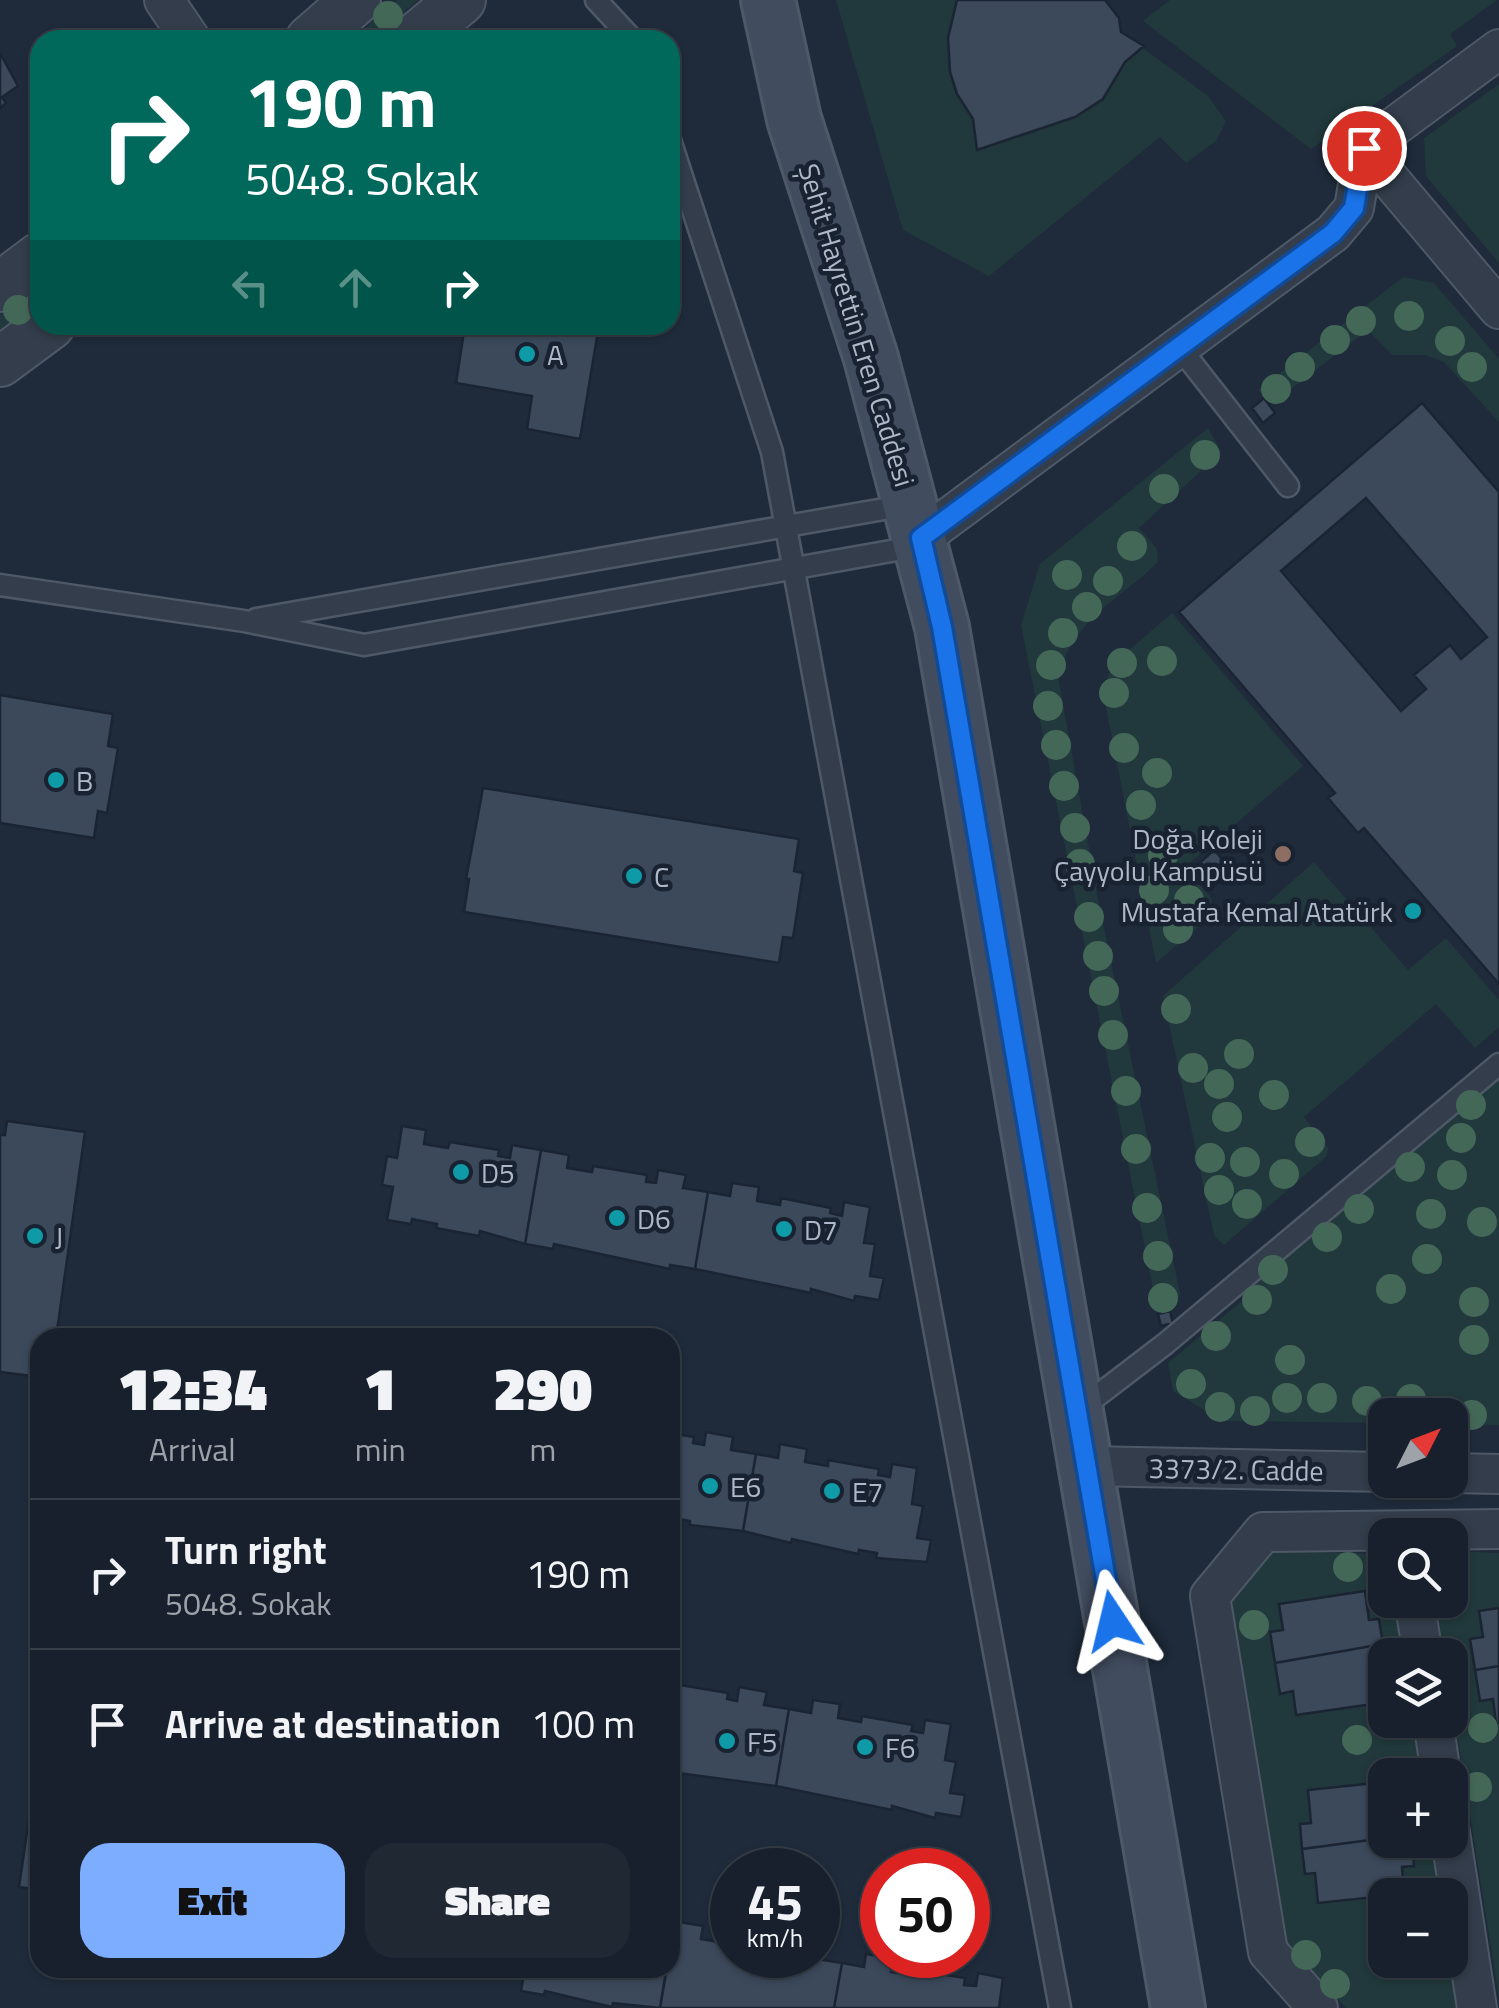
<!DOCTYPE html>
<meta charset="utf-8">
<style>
:root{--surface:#17202c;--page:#202834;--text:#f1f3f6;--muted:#9ea3a9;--line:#363e48;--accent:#7cadff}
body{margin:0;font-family:"Titillium Web",sans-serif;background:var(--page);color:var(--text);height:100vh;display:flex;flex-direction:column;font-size:38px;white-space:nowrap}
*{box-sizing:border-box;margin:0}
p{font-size:32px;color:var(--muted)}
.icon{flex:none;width:55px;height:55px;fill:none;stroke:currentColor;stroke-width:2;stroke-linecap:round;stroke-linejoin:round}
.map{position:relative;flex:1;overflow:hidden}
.details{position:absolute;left:30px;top:1328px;width:650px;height:650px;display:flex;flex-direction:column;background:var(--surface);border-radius:30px;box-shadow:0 2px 8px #0004,0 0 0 2px var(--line)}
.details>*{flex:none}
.hud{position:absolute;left:30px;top:30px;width:650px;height:305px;border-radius:30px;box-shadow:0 2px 8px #0004,0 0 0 2px var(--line);background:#00695c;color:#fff;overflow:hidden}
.needle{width:65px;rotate:48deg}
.fabs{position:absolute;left:1368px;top:1398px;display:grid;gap:20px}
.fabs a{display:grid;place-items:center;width:100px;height:100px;border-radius:20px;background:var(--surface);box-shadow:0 2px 8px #0004,0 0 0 2px var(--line);font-size:50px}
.speed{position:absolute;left:710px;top:1848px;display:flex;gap:20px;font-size:50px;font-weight:700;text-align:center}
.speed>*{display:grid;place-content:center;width:130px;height:130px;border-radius:50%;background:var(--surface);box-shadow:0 2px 8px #0004,0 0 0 2px var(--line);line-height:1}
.speed small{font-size:25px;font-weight:400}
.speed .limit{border:15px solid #d22;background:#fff;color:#111}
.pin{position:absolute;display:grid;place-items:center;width:85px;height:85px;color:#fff;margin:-42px;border:5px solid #fff;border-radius:50%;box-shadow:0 2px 10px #0007}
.me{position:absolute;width:110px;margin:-55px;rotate:350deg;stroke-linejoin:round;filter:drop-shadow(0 0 8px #0008)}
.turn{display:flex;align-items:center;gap:35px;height:210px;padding:0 50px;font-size:45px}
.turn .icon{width:130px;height:130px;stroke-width:2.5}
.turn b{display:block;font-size:70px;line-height:85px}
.lanes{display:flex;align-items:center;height:95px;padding:0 50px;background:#0003;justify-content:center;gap:50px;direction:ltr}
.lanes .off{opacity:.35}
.eta{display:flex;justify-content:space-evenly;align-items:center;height:170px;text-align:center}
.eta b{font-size:60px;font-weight:800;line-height:70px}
.button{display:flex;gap:20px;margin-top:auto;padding:20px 50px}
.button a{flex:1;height:115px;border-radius:30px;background:var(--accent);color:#111;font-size:40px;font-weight:800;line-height:115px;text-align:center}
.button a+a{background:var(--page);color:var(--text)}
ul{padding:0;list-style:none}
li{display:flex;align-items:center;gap:30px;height:150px;padding:0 50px;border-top:2px solid var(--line)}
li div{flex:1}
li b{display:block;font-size:38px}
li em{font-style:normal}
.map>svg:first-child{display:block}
.green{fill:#21393c}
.building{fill:#3b495b;stroke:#1b2432;stroke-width:2.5;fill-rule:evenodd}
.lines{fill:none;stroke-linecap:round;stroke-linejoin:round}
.service-casing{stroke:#4e5866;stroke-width:25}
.minor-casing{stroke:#4e5866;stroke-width:42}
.tertiary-casing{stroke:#4e5866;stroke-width:52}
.secondary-casing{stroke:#4e5866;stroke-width:58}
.service{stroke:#333d4b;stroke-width:20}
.minor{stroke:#333d4b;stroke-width:38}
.tertiary{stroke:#333d4b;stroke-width:48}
.secondary{stroke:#414c5f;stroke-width:52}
.tree{fill:#446858}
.route-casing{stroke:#114b97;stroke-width:25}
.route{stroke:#1a73e8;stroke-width:18}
.culture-dot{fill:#0f9aa8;stroke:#192230;stroke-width:4}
.education-dot{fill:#8d6e63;stroke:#192230;stroke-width:4}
.labels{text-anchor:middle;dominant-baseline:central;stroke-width:9;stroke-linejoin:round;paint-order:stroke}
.street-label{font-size:28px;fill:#aeb8c8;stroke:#192230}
.poi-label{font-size:28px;fill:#aeb8c8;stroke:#192230;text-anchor:start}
</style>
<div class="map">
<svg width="1499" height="2008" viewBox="0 0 1499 2008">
<rect width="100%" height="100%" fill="#1f2b3b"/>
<path class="green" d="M 398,0 L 418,0 L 371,40 L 351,40 Z
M 836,0 L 1105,0 L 1119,18 L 1121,32 L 1208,96 L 1226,121 L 1216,141 L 1186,163 L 1160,137 L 989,276 L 903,230 Z
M 1170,0 L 1497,0 L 1450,34 L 1457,46 L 1311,149 L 1143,21 Z
M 1499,84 L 1499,263 L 1426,176 L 1424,138 Z
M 1403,277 L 1434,283 L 1499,359 L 1499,422 L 1444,362 L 1425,355 L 1392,355 L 1368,330 L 1274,402 L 1258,390 Z
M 40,286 L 40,304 L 0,334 L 0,315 Z
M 1208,428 L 1218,446 L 1216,457 L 1139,528 L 1157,549 L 1158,562 C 1119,601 1067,622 1059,682 L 1098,899 L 1180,1294 L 1174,1308 L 1158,1314 L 1021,625 L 1040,564 Z
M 1172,613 L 1303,766 L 1184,868 L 1210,896 L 1214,913 L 1156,963 L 1103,692 L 1112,665 Z
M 1314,862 L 1408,970 L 1446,938 L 1499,1000 L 1499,1027 L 1475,1048 L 1436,1004 L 1304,1117 L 1328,1148 L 1327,1156 L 1224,1245 L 1214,1235 L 1163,996 Z
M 1499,1075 L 1499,1425 L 1450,1424 L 1450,1415 L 1385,1415 L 1385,1423 L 1222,1421 L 1173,1391 L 1168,1363 L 1248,1296 L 1247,1288 Z
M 1267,1551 L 1385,1554 L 1385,1600 L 1397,1600 L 1405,1655 L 1385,1655 L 1385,1720 L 1415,1720 L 1423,1775 L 1385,1775 L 1385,1840 L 1433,1840 L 1441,1895 L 1385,1895 L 1385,1960 L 1450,1960 L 1450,1952 L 1459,2008 L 1346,2008 L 1286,1947 L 1228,1596 Z
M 1450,1551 L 1499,1553 L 1499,1997 L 1450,1691 L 1450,1655 L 1444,1655 L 1436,1600 L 1450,1600 Z"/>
<path class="building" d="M 957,0 L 1105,0 L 1119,18 L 1121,32 L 1144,46 L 1125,62 L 1103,99 L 1075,117 L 977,150 L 973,119 L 957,94 L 950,72 L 948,38 Z
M 0,53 L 18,86 L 2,97 L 6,103 L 0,108 Z
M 465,325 L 599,325 L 580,439 L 527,429 L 532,396 L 456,383 Z
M 1264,398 L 1275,413 L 1263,423 L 1252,408 Z
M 1422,403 L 1499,492 L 1499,984 L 1364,828 L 1358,833 L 1328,798 L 1335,793 L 1179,612 ZM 1366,498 L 1487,637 L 1461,659 L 1450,645 L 1414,675 L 1426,689 L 1401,711 L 1281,571 Z
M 0,695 L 113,714 L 108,746 L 118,748 L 107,813 L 98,811 L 94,838 L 0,823 Z
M 483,788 L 799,839 L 794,871 L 803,873 L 793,938 L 783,937 L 779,963 L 464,912 L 469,879 L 466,879 Z
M 1214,850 L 1232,870 L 1212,887 L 1194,868 Z
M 7,1121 L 85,1132 L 56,1338 L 40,1338 L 40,1377 L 0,1372 L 0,1135 L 5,1135 Z
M 402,1126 L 426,1130 L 424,1144 L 448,1148 L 450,1142 L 499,1150 L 498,1156 L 510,1158 L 512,1145 L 541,1150 L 525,1244 L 480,1231 L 479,1236 L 436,1228 L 437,1224 L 412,1219 L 411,1224 L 387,1220 L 393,1187 L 382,1185 L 387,1156 L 397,1158 Z
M 541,1150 L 569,1155 L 567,1168 L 592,1172 L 593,1166 L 647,1175 L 646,1182 L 656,1183 L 658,1170 L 686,1175 L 683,1188 L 708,1192 L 695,1269 L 670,1265 L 670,1269 L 554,1244 L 553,1249 L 525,1244 Z
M 732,1183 L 759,1187 L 757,1201 L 780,1205 L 781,1198 L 831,1208 L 830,1213 L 842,1216 L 844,1202 L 870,1207 L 864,1243 L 875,1244 L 870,1276 L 884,1278 L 879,1300 L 855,1296 L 854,1301 L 811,1289 L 811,1293 L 695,1269 L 708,1192 L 730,1196 Z
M 1170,1311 L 1173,1323 L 1161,1326 L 1158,1314 Z
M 706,1432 L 733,1437 L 731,1450 L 756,1454 L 743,1531 L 690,1525 L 690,1521 L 678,1519 L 677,1523 L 670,1522 L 670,1433 L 694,1437 L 693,1443 L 704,1445 Z
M 780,1444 L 807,1449 L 805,1462 L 828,1466 L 828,1460 L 879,1469 L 878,1475 L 890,1477 L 892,1464 L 917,1468 L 912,1504 L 923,1506 L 917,1538 L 931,1540 L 927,1562 L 876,1558 L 877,1553 L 859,1550 L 858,1554 L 792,1539 L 791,1543 L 743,1531 L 756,1454 L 778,1458 Z
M 1365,1591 L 1369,1620 L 1379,1619 L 1383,1644 L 1275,1663 L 1270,1632 L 1283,1630 L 1279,1604 Z
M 1499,1608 L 1499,1666 L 1475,1670 L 1470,1639 L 1483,1637 L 1479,1611 Z
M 1383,1644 L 1385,1669 L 1375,1670 L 1380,1703 L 1296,1715 L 1293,1691 L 1280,1694 L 1275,1663 Z
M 1499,1666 L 1499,1723 L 1496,1723 L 1493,1699 L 1480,1701 L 1475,1670 Z
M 674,1684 L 728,1693 L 727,1699 L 737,1701 L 739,1687 L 767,1692 L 764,1705 L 789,1709 L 776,1786 L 670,1772 Z
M 813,1700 L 840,1704 L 838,1718 L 861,1722 L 862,1716 L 913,1725 L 911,1731 L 923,1733 L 925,1720 L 951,1724 L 945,1760 L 956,1762 L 950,1793 L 965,1795 L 961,1817 L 936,1813 L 935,1818 L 892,1806 L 892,1810 L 776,1786 L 789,1709 L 811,1713 Z
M 40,1743 L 40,1890 L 19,1887 Z
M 1385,1782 L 1385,1838 L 1302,1849 L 1300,1824 L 1311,1823 L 1308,1790 Z
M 1385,1838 L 1412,1840 L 1414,1866 L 1402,1867 L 1404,1894 L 1318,1903 L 1315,1873 L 1305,1874 L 1302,1849 Z
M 674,1921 L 703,1926 L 701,1939 L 725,1943 L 726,1937 L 732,1939 L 732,1955 L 818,1955 L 819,1946 L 817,1959 L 842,1963 L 834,2008 L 660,2008 Z
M 866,1954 L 893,1958 L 891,1972 L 914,1976 L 914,1970 L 965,1978 L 964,1985 L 976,1986 L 978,1973 L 1003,1978 L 999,2008 L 834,2008 L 842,1963 L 864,1967 Z
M 525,1968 L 667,1968 L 660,2008 L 613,2003 L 612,2007 L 545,1991 L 544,1995 L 521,1991 Z"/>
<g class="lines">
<g class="service-casing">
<path id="service" d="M 596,0 L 633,40
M 670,140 L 772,452 L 1060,2008
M 1180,348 L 1288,486
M 0,585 L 244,621 L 364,645 L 919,546
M 256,619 L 907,505
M 1080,1409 L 1165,1344 L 1499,1064"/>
</g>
<g class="minor-casing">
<path id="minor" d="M 164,0 L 191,40
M 1364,149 L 1499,309
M 921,538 L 1333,233 L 1354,208 L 1364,149 L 1499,49
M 1087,1466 L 1385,1472
M 1450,1473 L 1499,1474
M 1414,1600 L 1423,1655
M 1433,1720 L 1441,1775
M 1450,1832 L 1477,2008
M 1318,2008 L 1268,1952 L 1210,1596 L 1263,1532 L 1499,1529"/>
</g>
<g class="tertiary-casing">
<path id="tertiary" d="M 310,40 L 356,0
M 413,40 L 461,0
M 0,287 L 40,257
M 0,362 L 50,325"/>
</g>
<g class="secondary-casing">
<path id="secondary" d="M 768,0 L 794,119 L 871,358 L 942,627 L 1178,2008"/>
</g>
<use href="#service" class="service"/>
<use href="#minor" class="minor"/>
<use href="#tertiary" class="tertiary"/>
<use href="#secondary" class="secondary"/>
</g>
<g class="tree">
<circle cx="388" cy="16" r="15"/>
<circle cx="18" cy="310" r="15"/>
<circle cx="1409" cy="316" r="15"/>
<circle cx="1361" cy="321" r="15"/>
<circle cx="1335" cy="340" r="15"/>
<circle cx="1450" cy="341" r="15"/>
<circle cx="1300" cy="367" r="15"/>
<circle cx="1472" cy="367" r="15"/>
<circle cx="1276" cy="389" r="15"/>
<circle cx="1205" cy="455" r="15"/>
<circle cx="1164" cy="489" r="15"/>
<circle cx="1132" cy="546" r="15"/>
<circle cx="1067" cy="575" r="15"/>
<circle cx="1108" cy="581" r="15"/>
<circle cx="1087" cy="607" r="15"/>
<circle cx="1063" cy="633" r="15"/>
<circle cx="1162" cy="661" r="15"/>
<circle cx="1122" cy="663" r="15"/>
<circle cx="1051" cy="665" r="15"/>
<circle cx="1114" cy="693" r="15"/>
<circle cx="1048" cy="706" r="15"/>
<circle cx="1056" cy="745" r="15"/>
<circle cx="1124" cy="748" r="15"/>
<circle cx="1157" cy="773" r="15"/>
<circle cx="1064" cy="786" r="15"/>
<circle cx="1141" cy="805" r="15"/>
<circle cx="1075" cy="828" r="15"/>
<circle cx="1163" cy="855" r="15"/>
<circle cx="1080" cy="864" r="15"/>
<circle cx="1154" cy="890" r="15"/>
<circle cx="1189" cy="900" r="15"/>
<circle cx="1089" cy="917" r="15"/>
<circle cx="1178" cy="929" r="15"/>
<circle cx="1098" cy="956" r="15"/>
<circle cx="1104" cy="991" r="15"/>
<circle cx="1176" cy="1009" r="15"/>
<circle cx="1113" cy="1035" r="15"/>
<circle cx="1239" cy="1054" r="15"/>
<circle cx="1193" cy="1068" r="15"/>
<circle cx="1219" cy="1084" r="15"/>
<circle cx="1126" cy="1091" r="15"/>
<circle cx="1274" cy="1095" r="15"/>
<circle cx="1471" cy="1105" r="15"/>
<circle cx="1227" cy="1117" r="15"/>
<circle cx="1461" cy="1138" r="15"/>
<circle cx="1310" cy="1142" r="15"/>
<circle cx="1136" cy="1149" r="15"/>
<circle cx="1210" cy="1158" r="15"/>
<circle cx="1245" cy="1162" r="15"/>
<circle cx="1410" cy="1167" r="15"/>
<circle cx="1284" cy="1174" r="15"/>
<circle cx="1452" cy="1175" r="15"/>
<circle cx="1219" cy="1190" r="15"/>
<circle cx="1247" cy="1204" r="15"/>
<circle cx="1147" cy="1208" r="15"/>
<circle cx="1359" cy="1209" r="15"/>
<circle cx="1431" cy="1214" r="15"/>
<circle cx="1482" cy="1222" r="15"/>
<circle cx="1327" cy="1237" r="15"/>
<circle cx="1158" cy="1256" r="15"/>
<circle cx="1427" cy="1259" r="15"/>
<circle cx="1273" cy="1270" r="15"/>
<circle cx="1391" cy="1289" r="15"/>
<circle cx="1163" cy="1298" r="15"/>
<circle cx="1257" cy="1300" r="15"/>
<circle cx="1474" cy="1302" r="15"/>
<circle cx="1216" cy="1336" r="15"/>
<circle cx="1474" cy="1340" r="15"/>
<circle cx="1290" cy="1360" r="15"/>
<circle cx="1191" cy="1384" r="15"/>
<circle cx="1287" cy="1398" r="15"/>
<circle cx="1322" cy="1398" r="15"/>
<circle cx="1411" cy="1399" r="15"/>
<circle cx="1367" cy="1401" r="15"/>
<circle cx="1220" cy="1407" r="15"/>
<circle cx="1255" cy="1411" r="15"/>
<circle cx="1472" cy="1415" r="15"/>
<circle cx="1348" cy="1567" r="15"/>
<circle cx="1254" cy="1625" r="15"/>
<circle cx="1483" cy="1728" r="15"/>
<circle cx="1357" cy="1740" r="15"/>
<circle cx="1477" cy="1787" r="15"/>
<circle cx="1306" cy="1955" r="15"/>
<circle cx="1335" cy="1984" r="15"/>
</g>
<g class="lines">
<g class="route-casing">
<path id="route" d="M 1113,1621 L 942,627 L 921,538 L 1333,233 L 1354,208 L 1364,148"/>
</g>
<use href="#route" class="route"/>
</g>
<g class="culture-dot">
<circle cx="527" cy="354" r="10"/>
<circle cx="56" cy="780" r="10"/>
<circle cx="634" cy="876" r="10"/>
<circle cx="1413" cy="911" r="10"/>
<circle cx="461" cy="1172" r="10"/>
<circle cx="617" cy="1218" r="10"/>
<circle cx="784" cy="1229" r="10"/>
<circle cx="35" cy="1236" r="10"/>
<circle cx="710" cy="1486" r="10"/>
<circle cx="832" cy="1491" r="10"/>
<circle cx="727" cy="1741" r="10"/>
<circle cx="865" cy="1747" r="10"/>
</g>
<circle class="education-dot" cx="1283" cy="854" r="10"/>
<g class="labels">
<g class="street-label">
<text transform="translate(857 325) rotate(73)">Şehit Hayrettin Eren Caddesi</text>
<text transform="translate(1236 1469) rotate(1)">3373/2. Cadde</text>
</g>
<g class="poi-label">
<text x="547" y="354">A</text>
<text x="76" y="780">B</text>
<text x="1263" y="838" text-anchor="end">Doğa Koleji<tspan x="1263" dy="32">Çayyolu Kampüsü</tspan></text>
<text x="654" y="876">C</text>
<text x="1393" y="911" text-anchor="end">Mustafa Kemal Atatürk</text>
<text x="481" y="1172">D5</text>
<text x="637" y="1218">D6</text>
<text x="804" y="1229">D7</text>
<text x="55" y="1236">J</text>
<text x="730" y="1486">E6</text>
<text x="852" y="1491">E7</text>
<text x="747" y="1741">F5</text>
<text x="885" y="1747">F6</text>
</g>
</g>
</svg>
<div class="fabs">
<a><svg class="needle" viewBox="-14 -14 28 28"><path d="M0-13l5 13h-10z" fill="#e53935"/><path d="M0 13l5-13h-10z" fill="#9ea3a9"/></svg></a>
<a><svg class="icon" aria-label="search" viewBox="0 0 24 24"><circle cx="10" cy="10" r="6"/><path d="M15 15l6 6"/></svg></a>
<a><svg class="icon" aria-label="layers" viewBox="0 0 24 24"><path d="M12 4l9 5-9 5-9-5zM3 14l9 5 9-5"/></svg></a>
<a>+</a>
<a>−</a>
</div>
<div class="speed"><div>45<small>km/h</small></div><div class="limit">50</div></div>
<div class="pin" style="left:1364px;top:148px;background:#d93025"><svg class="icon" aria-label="arrive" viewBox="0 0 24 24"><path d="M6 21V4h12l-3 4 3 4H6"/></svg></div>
<svg class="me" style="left:1113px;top:1621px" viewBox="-20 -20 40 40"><path d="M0-17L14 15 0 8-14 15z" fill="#1a73e8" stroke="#fff" stroke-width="4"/></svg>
<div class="hud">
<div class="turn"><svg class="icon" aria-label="right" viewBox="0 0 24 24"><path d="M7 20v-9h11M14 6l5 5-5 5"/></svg><div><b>190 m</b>5048. Sokak</div></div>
<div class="lanes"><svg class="icon off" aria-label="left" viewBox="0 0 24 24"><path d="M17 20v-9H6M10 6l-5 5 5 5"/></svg><svg class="icon off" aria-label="ahead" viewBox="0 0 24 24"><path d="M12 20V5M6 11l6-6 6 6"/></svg><svg class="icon" aria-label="right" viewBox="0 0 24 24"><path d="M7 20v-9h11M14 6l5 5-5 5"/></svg></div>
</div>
<section class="details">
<div class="eta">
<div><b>12:34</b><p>Arrival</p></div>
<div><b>1</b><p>min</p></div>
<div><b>290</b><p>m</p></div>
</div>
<ul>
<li><svg class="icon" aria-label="right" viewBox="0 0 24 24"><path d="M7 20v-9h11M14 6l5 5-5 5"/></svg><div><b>Turn right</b><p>5048. Sokak</p></div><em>190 m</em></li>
<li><svg class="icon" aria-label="arrive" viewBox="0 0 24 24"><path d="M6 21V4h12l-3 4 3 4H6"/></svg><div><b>Arrive at destination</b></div><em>100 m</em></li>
</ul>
<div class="button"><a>Exit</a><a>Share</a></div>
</section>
</div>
